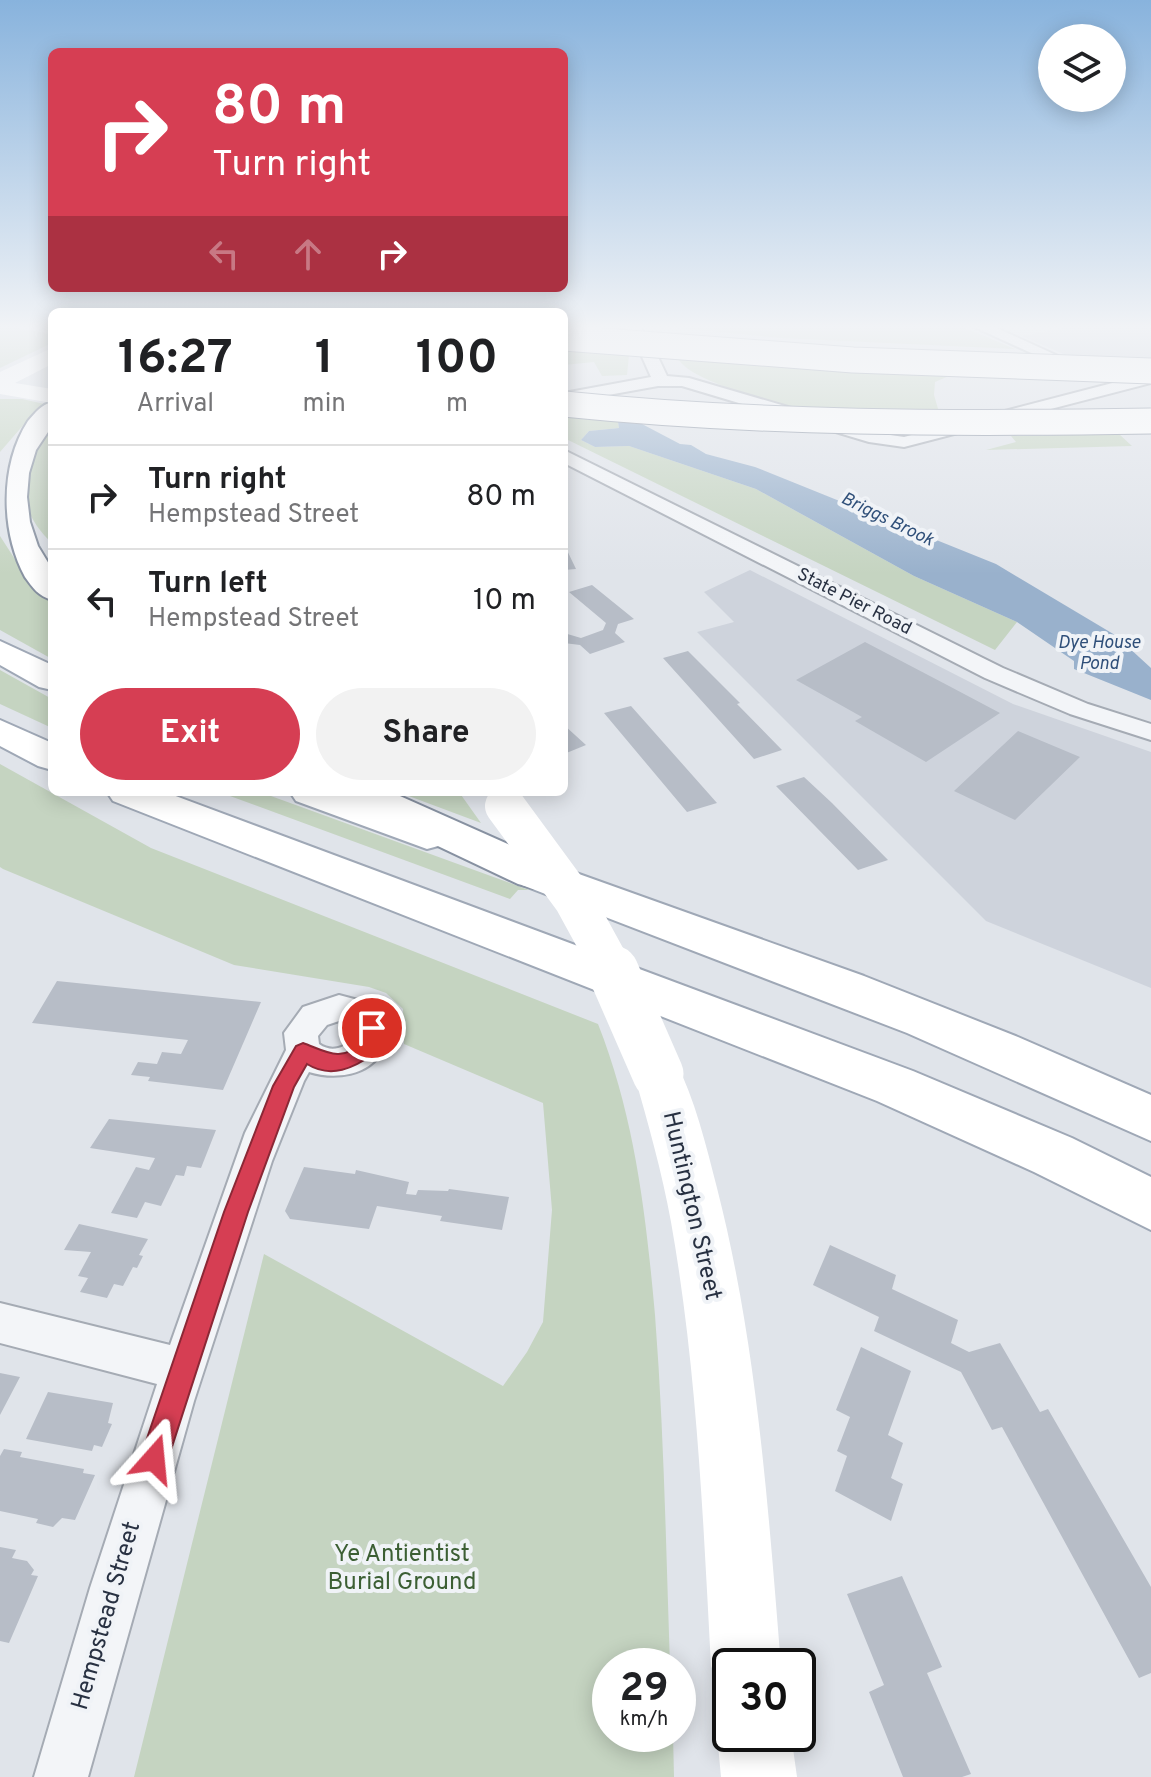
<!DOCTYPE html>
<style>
:root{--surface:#fff;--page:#f2f2f2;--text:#202124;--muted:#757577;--line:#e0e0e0;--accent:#d63e53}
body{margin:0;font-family:Overpass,sans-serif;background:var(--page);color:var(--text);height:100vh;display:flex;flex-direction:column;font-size:30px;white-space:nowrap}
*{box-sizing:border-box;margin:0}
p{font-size:26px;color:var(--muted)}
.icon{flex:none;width:44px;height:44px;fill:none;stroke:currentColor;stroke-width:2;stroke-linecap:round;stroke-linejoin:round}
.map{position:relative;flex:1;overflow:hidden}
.drawer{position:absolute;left:48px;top:308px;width:520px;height:488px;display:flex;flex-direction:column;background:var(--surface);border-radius:12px;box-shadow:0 4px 20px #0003}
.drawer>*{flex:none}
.guide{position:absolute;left:48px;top:48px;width:520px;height:244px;border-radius:12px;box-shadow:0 4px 20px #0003;background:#d63e53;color:#fff;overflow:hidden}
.buttons{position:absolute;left:1038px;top:24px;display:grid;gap:16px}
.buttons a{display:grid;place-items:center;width:88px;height:88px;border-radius:50%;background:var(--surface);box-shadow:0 4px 20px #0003;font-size:40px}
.speed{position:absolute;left:592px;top:1648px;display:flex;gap:16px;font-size:40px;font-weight:700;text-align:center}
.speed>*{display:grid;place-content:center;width:104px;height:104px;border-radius:50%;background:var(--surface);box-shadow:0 4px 20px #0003;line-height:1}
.speed small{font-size:20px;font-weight:400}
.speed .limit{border:4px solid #111;border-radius:12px;background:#fff;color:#111}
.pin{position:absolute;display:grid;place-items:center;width:68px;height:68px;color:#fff;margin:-34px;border:4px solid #fff;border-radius:50%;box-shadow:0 2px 8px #0007}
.me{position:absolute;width:88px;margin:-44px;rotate:18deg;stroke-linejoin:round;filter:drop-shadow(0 0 6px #0008)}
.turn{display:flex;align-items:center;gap:28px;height:168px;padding:0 32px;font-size:36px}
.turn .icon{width:104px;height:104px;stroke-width:2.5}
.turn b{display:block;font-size:56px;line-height:68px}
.lanes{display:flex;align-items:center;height:76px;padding:0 32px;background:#0003;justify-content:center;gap:40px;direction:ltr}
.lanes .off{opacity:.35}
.eta{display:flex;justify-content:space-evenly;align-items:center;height:136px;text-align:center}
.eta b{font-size:48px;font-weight:700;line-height:56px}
.button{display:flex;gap:16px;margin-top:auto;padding:16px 32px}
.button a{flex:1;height:92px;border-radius:48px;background:var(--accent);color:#fff;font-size:32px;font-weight:700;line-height:92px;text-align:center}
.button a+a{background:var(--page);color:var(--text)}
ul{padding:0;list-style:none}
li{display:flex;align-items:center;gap:24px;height:104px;padding:0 32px;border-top:2px solid var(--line)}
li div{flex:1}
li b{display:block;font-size:30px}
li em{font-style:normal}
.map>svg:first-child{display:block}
.built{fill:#ced3dc}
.green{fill:#c5d4c1}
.water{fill:#99b1cc}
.building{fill:#b7bdc7}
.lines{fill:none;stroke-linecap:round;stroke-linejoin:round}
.minor-casing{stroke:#a5abb4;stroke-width:4}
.primary-casing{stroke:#9fa8b6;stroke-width:4}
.motorway-casing{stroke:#8791a1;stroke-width:4}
.minor{fill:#f3f5f8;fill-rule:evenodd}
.secondary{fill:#fff;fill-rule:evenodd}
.primary{fill:#fff;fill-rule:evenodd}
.motorway{fill:#fff;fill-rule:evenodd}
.motorway-bridge-casing{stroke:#8791a1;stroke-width:27;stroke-linecap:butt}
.secondary-bridge-far1{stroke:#fff;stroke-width:40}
.secondary-bridge{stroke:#fff;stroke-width:51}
.motorway-bridge{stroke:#fff;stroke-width:25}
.route{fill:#d63e53;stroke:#8b2836;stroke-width:2}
.labels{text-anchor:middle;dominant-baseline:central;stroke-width:8;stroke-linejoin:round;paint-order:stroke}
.far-water-label{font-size:18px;font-style:italic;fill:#2f4f79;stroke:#f0f3f7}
.far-street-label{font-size:18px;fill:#283142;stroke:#f0f3f7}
.near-street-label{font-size:24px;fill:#283142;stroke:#f0f3f7}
.near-park-label{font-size:24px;fill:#3c5f34;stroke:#f0f3f7}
</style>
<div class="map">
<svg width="1151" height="1777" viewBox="0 0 1151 1777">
<rect width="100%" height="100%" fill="#e0e4ea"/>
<path class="built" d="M 1080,325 L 1151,325 L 1151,369 L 1119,378 L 1022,336 Z
M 750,570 L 1013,704 L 1151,752 L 1151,988 L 986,921 L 697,632 L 734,622 L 704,592 Z"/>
<path class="green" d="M 0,325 L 52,334 L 52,343 L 0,368 Z
M 648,325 L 963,327 L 1015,349 L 781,338 Z
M 564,342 L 629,355 L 627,375 L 602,376 L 594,362 L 564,365 Z
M 678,358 L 951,375 L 935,382 L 934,395 L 939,412 C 901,412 843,416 808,410 C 782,405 687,381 678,358 Z
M 0,399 L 22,399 L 49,405 L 32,415 L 0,452 Z
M 564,417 L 618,422 L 619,428 L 589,431 L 581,440 L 595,447 L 629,446 L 756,489 L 914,576 L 1017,622 L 995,650 L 564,438 Z
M 52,423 L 52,543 C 11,505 19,463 52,423 Z
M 1119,434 L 1132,446 L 986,450 L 1016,442 L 1011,436 Z
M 0,536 L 20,567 L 52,601 L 52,659 L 0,630 Z
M 0,670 L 52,699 L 52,728 L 0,704 Z
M 0,764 L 151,848 L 598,1024 C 635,1118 646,1215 655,1315 C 664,1431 666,1549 670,1666 L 610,1666 L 610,1734 L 673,1734 L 674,1777 L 134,1777 L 264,1254 L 503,1386 L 527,1352 L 543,1322 L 552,1210 L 543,1103 L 404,1044 L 403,1009 L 386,993 L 369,987 L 234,965 L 3,869 L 0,867 Z
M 219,792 L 260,792 L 529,890 L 518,890 L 510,899 Z
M 398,792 L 459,792 L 481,823 Z"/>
<path class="water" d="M 618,422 L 642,424 L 680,444 L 691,445 L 706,454 L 755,467 L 996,564 L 1115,635 L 1151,668 L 1151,700 L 1074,669 L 1074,661 L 1017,622 L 914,576 L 756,489 L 629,446 L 595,447 L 581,440 L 589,431 L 619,428 Z"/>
<path class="building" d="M 564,544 L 576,569 L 564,570 Z
M 592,585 L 634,619 L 618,624 L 615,633 L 625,642 L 590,654 L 580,645 L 564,643 L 564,633 L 581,638 L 603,630 L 606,623 L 569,592 Z
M 865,642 L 949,686 L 1000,713 L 926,762 L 855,721 L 862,717 L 796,680 Z
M 688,651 L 740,703 L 737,704 L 782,750 L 754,759 L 663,658 Z
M 631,706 L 717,803 L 687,812 L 604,713 Z
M 564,725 L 586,745 L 564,754 Z
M 1018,731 L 1080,757 L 1015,820 L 954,791 Z
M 804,777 L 832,803 L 888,860 L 858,870 L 776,786 Z
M 57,981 L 261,1002 L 223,1090 L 148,1081 L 150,1077 L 131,1075 L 138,1062 L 157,1064 L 162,1052 L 181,1054 L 188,1040 L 32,1023 Z
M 109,1119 L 216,1130 L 201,1168 L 187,1166 L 184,1176 L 176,1175 L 161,1206 L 145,1202 L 137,1218 L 111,1213 L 136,1167 L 149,1170 L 155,1158 L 90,1148 Z
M 304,1167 L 355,1174 L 356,1170 L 409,1182 L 406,1194 L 416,1195 L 418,1190 L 448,1191 L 449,1189 L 509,1197 L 502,1230 L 440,1221 L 442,1216 L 377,1206 L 369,1229 L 290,1219 L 285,1211 Z
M 79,1224 L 148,1239 L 139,1255 L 143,1256 L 137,1268 L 133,1267 L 123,1286 L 114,1284 L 107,1298 L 80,1292 L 88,1278 L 78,1276 L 91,1252 L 64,1250 Z
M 830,1245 L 896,1275 L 892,1289 L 958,1320 L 951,1343 L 969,1352 L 1000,1343 L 1040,1412 L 1048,1409 L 1151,1587 L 1151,1673 L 1139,1678 L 1002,1427 L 992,1430 L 961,1372 L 874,1331 L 879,1317 L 813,1285 Z
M 861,1347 L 911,1371 L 888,1435 L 903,1443 L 891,1478 L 903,1484 L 891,1521 L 835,1491 L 847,1456 L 837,1451 L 850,1417 L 836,1410 Z
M 0,1373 L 20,1377 L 0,1415 Z
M 48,1392 L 113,1403 L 108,1423 L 112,1424 L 102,1447 L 94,1445 L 92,1451 L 26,1439 Z
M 4,1449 L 22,1452 L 20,1457 L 84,1469 L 83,1473 L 95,1475 L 75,1520 L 62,1518 L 53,1527 L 36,1523 L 38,1519 L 0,1511 L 0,1456 Z
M 0,1547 L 16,1550 L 12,1558 L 27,1561 L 34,1570 L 31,1575 L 38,1576 L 9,1643 L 0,1641 Z
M 902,1576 L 942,1667 L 927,1673 L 971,1774 L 962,1777 L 903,1777 L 869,1692 L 884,1685 L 847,1594 Z"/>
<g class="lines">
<g class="minor-casing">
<path id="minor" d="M 623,325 L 638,325 L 650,340 L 667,376 L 689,378 L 877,433 L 904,437 L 1151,373 L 1151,383 L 904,447 L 869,442 L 682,386 L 658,386 L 564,403 L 564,393 L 651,377 L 635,341 Z
M 970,325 L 990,325 L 1091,371 L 1089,374 L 1077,374 Z
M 564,450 L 1003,668 L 1088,704 L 1151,724 L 1151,740 L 1070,714 L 985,678 L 564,463 Z
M 339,995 L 373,1004 C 378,1010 385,1017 387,1025 C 390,1035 387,1041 383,1050 C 369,1076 335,1080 309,1072 L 304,1081 L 272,1161 L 194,1401 L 88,1777 L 34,1777 L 90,1588 L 157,1384 L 0,1343 L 0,1303 L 170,1345 L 245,1133 L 286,1050 L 284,1033 L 303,1007 ZM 339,1021 L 350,1023 L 354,1039 C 343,1048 332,1053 319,1044 L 318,1036 L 327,1025 Z"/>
</g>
<g class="primary-casing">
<path id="primary" d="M 0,641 L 52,665 L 52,690 L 39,687 L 0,665 Z
M 0,720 L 52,743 L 52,770 L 38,766 L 0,746 Z
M 107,792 L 165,792 L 913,1071 L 1072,1138 L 1151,1177 L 1151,1230 L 1034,1172 L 877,1101 L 113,801 Z
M 290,792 L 349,792 L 442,825 L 448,835 L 442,845 L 427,849 L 296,801 Z
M 537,859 L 864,976 L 1018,1037 L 1151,1095 L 1151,1141 L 907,1033 L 522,885 L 515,874 L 522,863 Z"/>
</g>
<g class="motorway-casing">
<path id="motorway" d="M 52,402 L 52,426 L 36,450 L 29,473 L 27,497 L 30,522 L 38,546 L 52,569 L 52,600 C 38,596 33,588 25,577 C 0,531 0,464 28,421 C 36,412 41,405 52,402 Z
M 337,792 L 391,792 L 548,862 L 555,873 L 548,884 L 533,888 L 518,884 L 343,801 Z"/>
</g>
<use href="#minor" class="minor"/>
<path class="secondary" d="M 52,348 L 52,364 L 15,383 L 52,389 L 52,403 L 0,394 L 0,372 Z
M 658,1054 L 675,1060 C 695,1099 706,1145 717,1188 C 757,1344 768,1506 781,1666 L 730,1666 L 730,1695 L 721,1691 L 711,1666 C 703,1517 697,1369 671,1222 C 662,1172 648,1123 634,1074 L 641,1060 Z
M 730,1707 L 730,1734 L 791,1734 L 797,1777 L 721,1777 L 717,1734 Z"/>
<use href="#primary" class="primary"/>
<use href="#motorway" class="motorway"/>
<g class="motorway-bridge-casing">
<path id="motorway-bridge" d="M 564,338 L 853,360 L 1151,371
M 564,404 C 760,424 955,424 1151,421"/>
</g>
<path class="secondary-bridge-far1" d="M 505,806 L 574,900 L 614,973"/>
<path class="secondary-bridge" d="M 613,971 L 658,1074"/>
<use href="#motorway-bridge" class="motorway-bridge"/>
</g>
<linearGradient id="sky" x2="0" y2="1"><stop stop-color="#88b3dd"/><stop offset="0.57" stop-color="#f1f3f6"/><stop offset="1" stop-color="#f1f3f6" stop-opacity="0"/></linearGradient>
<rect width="1151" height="574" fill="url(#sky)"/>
<path class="route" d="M 372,1020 L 379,1022 L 382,1028 L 375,1053 C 354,1068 331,1079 307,1064 L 294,1087 L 248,1212 L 168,1459 L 163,1469 L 154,1473 L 144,1469 L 140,1459 L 224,1212 L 273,1086 L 296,1046 L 303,1043 C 321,1049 344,1065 359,1042 C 362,1036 362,1028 365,1022 Z"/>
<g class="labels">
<g class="far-water-label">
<text transform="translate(887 520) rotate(26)">Briggs Brook</text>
<text x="1099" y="643">Dye House<tspan x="1099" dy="21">Pond</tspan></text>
</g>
<g class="far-street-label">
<text transform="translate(854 602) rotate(27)">State Pier Road</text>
</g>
<g class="near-street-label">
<text transform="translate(691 1206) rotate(77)">Huntington Street</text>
<text transform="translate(107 1616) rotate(-74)">Hempstead Street</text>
</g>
<g class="near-park-label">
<text x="402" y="1555">Ye Antientist<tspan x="402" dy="28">Burial Ground</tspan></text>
</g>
</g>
</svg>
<div class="buttons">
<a><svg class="icon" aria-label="layers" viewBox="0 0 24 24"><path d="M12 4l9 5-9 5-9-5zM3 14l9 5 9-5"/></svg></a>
</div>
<div class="speed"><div>29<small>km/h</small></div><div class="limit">30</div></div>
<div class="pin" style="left:372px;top:1028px;background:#d93025"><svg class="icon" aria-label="arrive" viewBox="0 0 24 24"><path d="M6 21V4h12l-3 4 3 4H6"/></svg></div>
<svg class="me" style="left:154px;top:1459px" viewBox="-20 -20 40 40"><path d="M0-17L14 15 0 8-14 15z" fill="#d63e53" stroke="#fff" stroke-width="4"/></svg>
<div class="guide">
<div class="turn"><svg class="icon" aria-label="right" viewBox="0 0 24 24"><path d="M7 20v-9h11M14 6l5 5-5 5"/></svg><div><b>80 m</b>Turn right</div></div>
<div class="lanes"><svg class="icon off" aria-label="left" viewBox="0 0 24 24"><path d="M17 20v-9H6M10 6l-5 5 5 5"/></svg><svg class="icon off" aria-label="ahead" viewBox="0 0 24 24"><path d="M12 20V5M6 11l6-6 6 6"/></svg><svg class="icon" aria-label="right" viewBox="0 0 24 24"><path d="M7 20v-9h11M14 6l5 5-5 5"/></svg></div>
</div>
<section class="drawer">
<div class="eta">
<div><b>16:27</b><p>Arrival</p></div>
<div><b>1</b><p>min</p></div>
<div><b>100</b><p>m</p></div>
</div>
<ul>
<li><svg class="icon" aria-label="right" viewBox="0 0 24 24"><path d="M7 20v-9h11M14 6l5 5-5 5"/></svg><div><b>Turn right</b><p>Hempstead Street</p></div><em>80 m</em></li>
<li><svg class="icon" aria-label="left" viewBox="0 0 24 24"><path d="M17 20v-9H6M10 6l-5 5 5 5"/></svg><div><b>Turn left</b><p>Hempstead Street</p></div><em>10 m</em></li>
</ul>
<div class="button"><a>Exit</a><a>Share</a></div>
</section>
</div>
